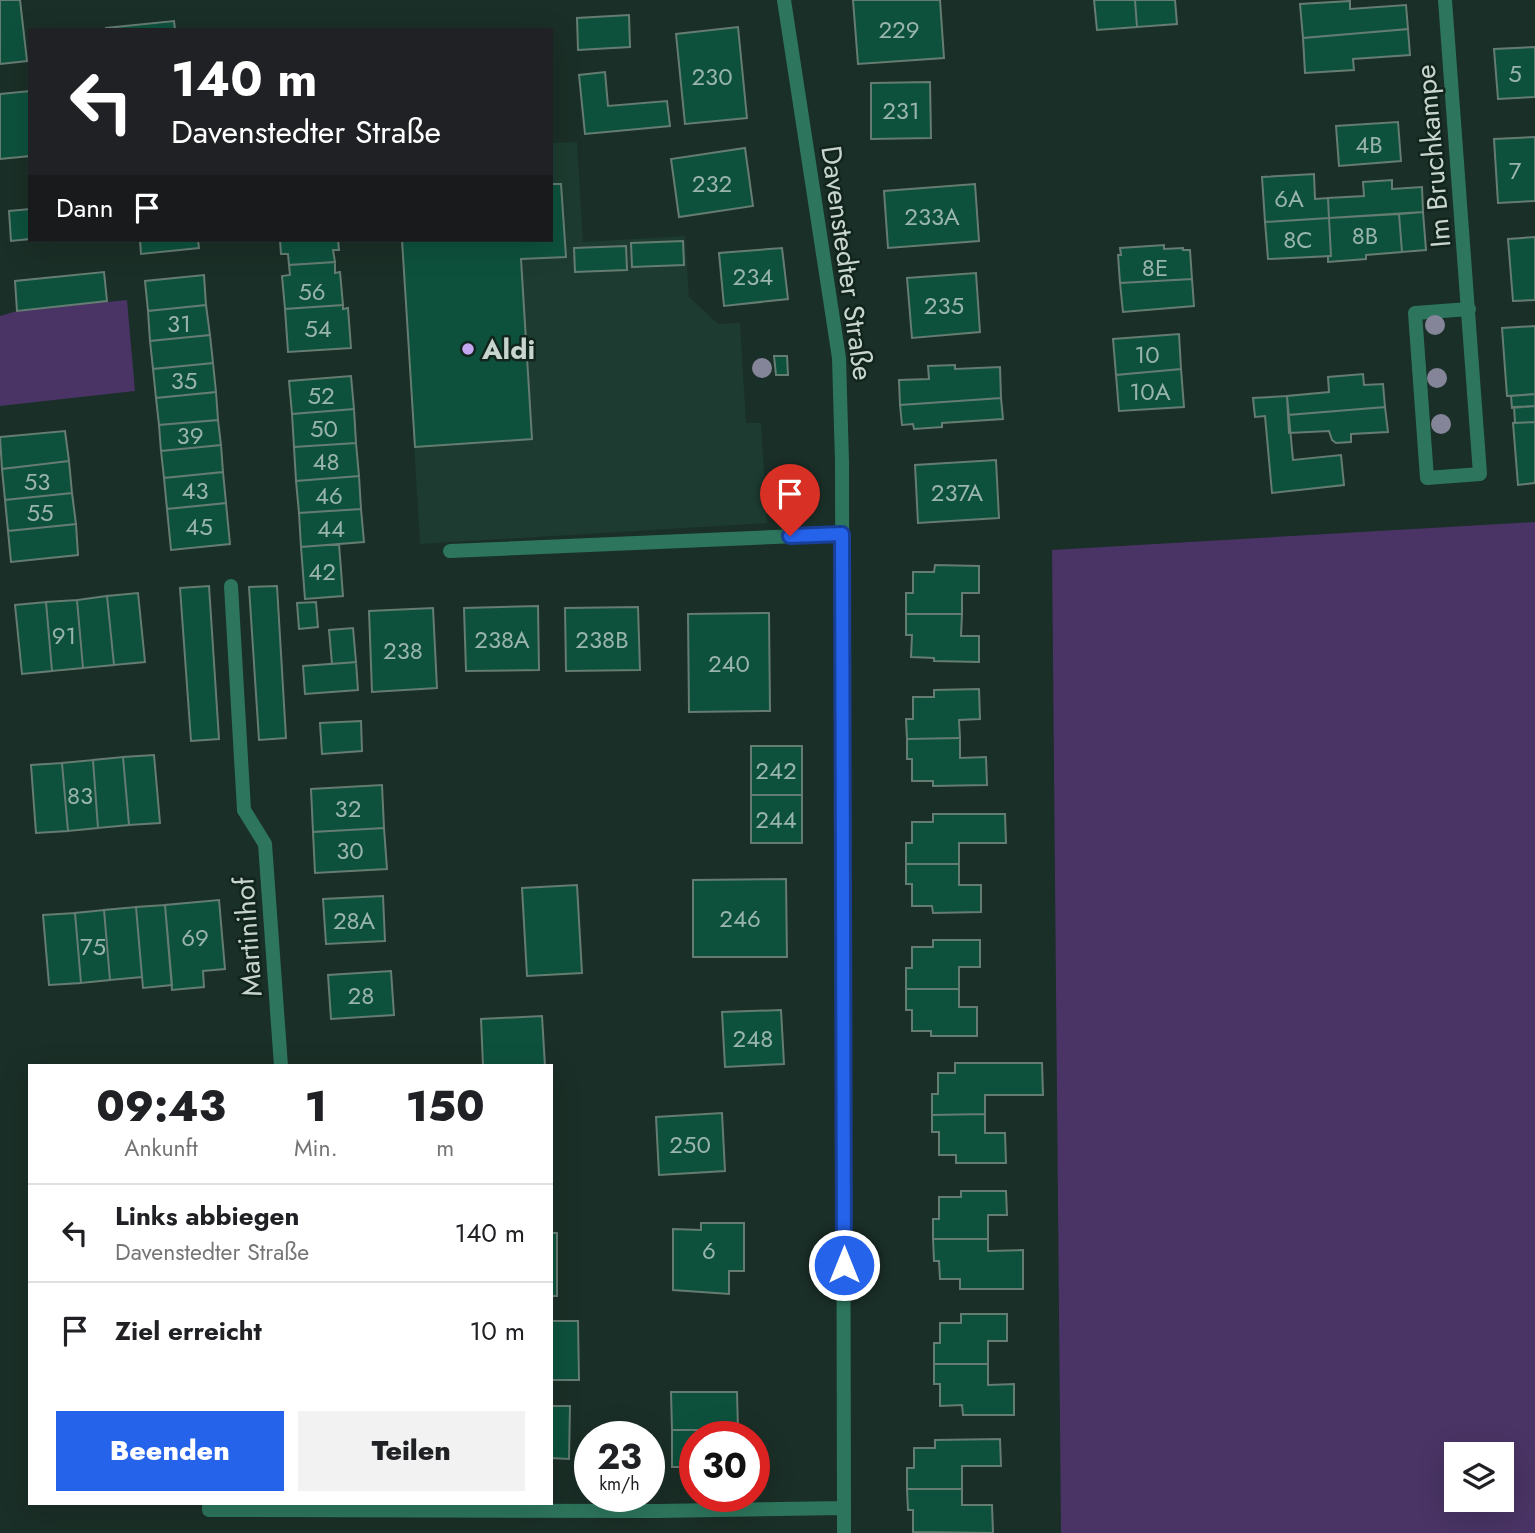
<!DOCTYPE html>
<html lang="de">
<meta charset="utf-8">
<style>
:root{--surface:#fff;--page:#f2f2f2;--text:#202124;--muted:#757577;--line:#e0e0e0;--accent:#2563eb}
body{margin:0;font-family:Jost,sans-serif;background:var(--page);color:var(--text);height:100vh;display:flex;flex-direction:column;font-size:26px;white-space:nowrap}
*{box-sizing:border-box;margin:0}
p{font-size:23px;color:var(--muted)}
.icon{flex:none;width:38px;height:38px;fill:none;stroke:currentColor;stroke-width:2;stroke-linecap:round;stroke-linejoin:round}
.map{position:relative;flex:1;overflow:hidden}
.drawer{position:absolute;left:28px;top:1064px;width:525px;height:441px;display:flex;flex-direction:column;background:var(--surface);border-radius:0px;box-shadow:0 7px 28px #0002}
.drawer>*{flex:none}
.hud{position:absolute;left:28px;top:28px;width:525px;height:214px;border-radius:0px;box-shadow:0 7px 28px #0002;background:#202124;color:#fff;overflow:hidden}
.controls{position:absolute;left:1444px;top:1442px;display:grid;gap:14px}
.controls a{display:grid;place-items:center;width:70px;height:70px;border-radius:0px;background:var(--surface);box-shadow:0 7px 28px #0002;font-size:35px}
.speed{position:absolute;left:574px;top:1421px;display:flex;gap:14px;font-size:35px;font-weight:700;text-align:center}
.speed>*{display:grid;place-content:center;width:91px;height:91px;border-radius:50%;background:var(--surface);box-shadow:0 7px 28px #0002;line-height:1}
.speed small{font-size:18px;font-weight:400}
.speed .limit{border:10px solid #d22;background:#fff;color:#111}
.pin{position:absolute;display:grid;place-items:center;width:60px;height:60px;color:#fff;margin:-72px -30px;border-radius:50% 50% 50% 0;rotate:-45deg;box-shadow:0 0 7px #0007}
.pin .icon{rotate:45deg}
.me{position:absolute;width:77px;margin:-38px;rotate:0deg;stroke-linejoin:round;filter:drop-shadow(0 0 5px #0008)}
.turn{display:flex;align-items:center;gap:24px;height:147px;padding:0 28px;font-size:32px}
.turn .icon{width:91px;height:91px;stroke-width:2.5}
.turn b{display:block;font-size:49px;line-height:60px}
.then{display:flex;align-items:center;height:66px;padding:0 28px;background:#0003;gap:14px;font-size:26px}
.eta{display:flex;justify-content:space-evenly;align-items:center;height:119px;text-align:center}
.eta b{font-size:42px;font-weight:800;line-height:49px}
.primary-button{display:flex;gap:14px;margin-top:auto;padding:14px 28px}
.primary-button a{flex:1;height:80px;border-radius:0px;background:var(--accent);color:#fff;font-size:28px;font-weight:800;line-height:80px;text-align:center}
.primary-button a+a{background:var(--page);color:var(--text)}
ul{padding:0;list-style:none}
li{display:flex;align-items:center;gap:21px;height:98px;padding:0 28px;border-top:2px solid var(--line)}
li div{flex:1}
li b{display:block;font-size:26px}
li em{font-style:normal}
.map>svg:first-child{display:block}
.built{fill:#1d3b30}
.green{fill:#493465;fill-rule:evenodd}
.building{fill:#0d513d;stroke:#657c72;stroke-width:2}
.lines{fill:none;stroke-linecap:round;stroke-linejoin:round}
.service{stroke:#2d755c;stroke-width:14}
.minor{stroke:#2d755c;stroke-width:14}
.tree{fill:#848599}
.route-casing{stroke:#184099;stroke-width:18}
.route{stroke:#2563eb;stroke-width:12}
.poi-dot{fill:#c4a7f1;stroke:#11251d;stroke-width:2.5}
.labels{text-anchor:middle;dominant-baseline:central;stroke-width:5;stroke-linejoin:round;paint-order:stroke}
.number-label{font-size:24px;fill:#99b4aa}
.street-label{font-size:28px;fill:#c8d5cf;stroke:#11251d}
.poi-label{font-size:28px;font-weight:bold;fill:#c8d5cf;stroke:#11251d;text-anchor:start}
</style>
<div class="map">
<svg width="1535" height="1533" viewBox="0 0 1535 1533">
<rect width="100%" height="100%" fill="#1a2f27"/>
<path class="built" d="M 577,142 L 583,242 L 685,236 L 689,297 L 718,324 L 740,323 L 746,423 L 761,423 L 767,523 L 420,544 L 402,240 L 551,240 L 551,143 Z"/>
<path class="green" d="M 127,300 L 135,391 L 0,406 L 0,316 L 17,311 Z
M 1535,522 L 1535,1533 L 1061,1533 L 1052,550 ZM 1456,1454 L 1502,1454 L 1502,1500 L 1456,1500 Z"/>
<path class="building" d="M 0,0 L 20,0 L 27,61 L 0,64 Z
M 853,0 L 940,0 L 944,58 L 858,64 Z
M 1094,0 L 1135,0 L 1137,27 L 1097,30 Z
M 1135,0 L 1175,0 L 1177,24 L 1137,27 Z
M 1350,1 L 1350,9 L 1406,5 L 1408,29 L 1303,38 L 1300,4 Z
M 629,15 L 630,47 L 578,50 L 577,18 Z
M 174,21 L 175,30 L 106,30 L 106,28 Z
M 738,27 L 747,118 L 685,124 L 676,34 Z
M 1408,29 L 1410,55 L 1353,59 L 1354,70 L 1305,73 L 1303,38 Z
M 1535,47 L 1535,97 L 1498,99 L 1494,49 Z
M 605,72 L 608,106 L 667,101 L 670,126 L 585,134 L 579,75 Z
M 930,82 L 931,138 L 871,139 L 871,83 Z
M 30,91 L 30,156 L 0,159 L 0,94 Z
M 1398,122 L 1401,161 L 1339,166 L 1336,126 Z
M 1535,137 L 1535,201 L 1498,203 L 1494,139 Z
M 745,148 L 753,206 L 679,217 L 671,159 Z
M 1314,174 L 1315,199 L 1328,198 L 1329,218 L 1265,222 L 1262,177 Z
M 1392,180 L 1392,189 L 1422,187 L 1423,212 L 1329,218 L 1328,198 L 1364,196 L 1363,182 Z
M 551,184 L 561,184 L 566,257 L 521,259 L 532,439 L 415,447 L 402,240 L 551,240 Z
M 975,184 L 979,241 L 888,248 L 884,191 Z
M 30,209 L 30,239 L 11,241 L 9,211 Z
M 1423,212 L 1426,250 L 1402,252 L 1399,214 Z
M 1399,214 L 1402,252 L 1366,255 L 1366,259 L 1328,262 L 1328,256 L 1331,256 L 1329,218 Z
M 1329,218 L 1331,256 L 1268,259 L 1265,222 Z
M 1535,237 L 1535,300 L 1513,301 L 1508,239 Z
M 140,240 L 198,240 L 199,248 L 141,254 Z
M 280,240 L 338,240 L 339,250 L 333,250 L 335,262 L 289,265 L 288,254 L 281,254 Z
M 683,241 L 684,265 L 632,267 L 631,243 Z
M 1164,245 L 1164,249 L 1183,248 L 1183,250 L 1190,250 L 1192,279 L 1120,283 L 1118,255 L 1121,255 L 1120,248 Z
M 626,246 L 627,270 L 575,272 L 574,248 Z
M 782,248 L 788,299 L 724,306 L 719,253 Z
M 335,262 L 335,273 L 340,272 L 343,305 L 285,309 L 282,276 L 290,275 L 289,265 Z
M 104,272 L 107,301 L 17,311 L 15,281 Z
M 976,273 L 980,332 L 912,338 L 907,278 Z
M 204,275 L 206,305 L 148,311 L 145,281 Z
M 1192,279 L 1194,306 L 1123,312 L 1120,283 Z
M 206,305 L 210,335 L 150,341 L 148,311 Z
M 343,305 L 343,309 L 348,308 L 351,348 L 288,352 L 285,309 Z
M 1535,326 L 1535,394 L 1507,396 L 1502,328 Z
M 1179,334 L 1181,369 L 1116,375 L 1113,339 Z
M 210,335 L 213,363 L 153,369 L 150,341 Z
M 774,356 L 787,356 L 788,375 L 776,375 Z
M 213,363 L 216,392 L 156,398 L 153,369 Z
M 955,365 L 955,369 L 1000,367 L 1001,398 L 900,405 L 899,380 L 929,379 L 928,366 Z
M 1181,369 L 1184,407 L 1119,411 L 1116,375 Z
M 1363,374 L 1364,385 L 1383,384 L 1385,407 L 1288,415 L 1287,396 L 1329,392 L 1328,377 Z
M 351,376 L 354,409 L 292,414 L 289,381 Z
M 216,392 L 218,420 L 159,425 L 156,398 Z
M 1535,394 L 1535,406 L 1512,408 L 1511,396 Z
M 1287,396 L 1293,460 L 1341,455 L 1344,485 L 1272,493 L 1265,416 L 1255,417 L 1253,398 Z
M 1001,398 L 1003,419 L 942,423 L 942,427 L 914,429 L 913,424 L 902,425 L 900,405 Z
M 1535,406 L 1535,422 L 1515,423 L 1514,407 Z
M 1385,407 L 1388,432 L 1351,434 L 1351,442 L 1336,443 L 1332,440 L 1329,431 L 1289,433 L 1288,415 Z
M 354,409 L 356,443 L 294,447 L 292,414 Z
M 218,420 L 221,445 L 161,451 L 159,425 Z
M 1535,422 L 1535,483 L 1518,485 L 1513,423 Z
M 65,431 L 69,461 L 2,469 L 0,437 Z
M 356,443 L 359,476 L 296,481 L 294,447 Z
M 221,445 L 223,472 L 164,478 L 161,451 Z
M 996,460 L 999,518 L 918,523 L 915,465 Z
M 69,461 L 72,493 L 5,500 L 2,469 Z
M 223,472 L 226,503 L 167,509 L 164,478 Z
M 359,476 L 361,509 L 299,513 L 296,481 Z
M 72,493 L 76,524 L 8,531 L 5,500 Z
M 226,503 L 230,544 L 171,550 L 167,509 Z
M 361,509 L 364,542 L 301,547 L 299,513 Z
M 76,524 L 78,555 L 11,562 L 8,531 Z
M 339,544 L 343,596 L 305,599 L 301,547 Z
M 935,565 L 979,566 L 979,593 L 962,593 L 962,614 L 906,614 L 906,593 L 913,593 L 913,572 L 934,572 Z
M 209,586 L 219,739 L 191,741 L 180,588 Z
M 277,586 L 286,738 L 259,740 L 249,587 Z
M 138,593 L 145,662 L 114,665 L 107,596 Z
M 107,596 L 114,665 L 83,668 L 77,600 Z
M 77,600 L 83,668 L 52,671 L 46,602 Z
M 46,602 L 52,671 L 22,674 L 15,605 Z
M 316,602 L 318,627 L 299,629 L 297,603 Z
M 538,606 L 539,670 L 466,671 L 464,608 Z
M 638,607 L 640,670 L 566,671 L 565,608 Z
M 433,608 L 437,688 L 372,692 L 369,611 Z
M 769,613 L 770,711 L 689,712 L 688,614 Z
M 906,614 L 962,614 L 961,636 L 979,636 L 979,662 L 934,661 L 934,658 L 911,657 L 912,635 L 906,635 Z
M 353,628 L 356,662 L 332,664 L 329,630 Z
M 356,662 L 358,690 L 305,694 L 303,666 Z
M 979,689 L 980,719 L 959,720 L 960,738 L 907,739 L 906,719 L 913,719 L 913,697 L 934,697 L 934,690 Z
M 361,721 L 362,751 L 322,754 L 320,723 Z
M 960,738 L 960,758 L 986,757 L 987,785 L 933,786 L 933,781 L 912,781 L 912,759 L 907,759 L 907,739 Z
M 751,746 L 802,746 L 802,795 L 751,795 Z
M 154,755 L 160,823 L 129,825 L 123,757 Z
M 123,757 L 129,825 L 98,828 L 93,760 Z
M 93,760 L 98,828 L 68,831 L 62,763 Z
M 62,763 L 68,831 L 36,833 L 31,765 Z
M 382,785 L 384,828 L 313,832 L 311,789 Z
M 751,795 L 802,795 L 802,843 L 751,843 Z
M 933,814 L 1005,814 L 1006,843 L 959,843 L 959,864 L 906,864 L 906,843 L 912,843 L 912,822 L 933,822 Z
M 384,828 L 387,869 L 315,873 L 313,832 Z
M 906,864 L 959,864 L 959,885 L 981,885 L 981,912 L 933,913 L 932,906 L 912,906 L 912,884 L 906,884 Z
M 786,879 L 787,957 L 693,957 L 693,880 Z
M 577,885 L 582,973 L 527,976 L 522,888 Z
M 383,896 L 385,941 L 326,944 L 323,899 Z
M 219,900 L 225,969 L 203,971 L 204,987 L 172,990 L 165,905 Z
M 165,905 L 172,985 L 143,988 L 136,907 Z
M 136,907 L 142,977 L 110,980 L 104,910 Z
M 104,910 L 110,980 L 81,983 L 75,913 Z
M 75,913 L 81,983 L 49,985 L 43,915 Z
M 933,940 L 980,940 L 980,967 L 959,967 L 959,989 L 906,989 L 906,968 L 912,968 L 912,947 L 933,947 Z
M 391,971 L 394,1015 L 331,1019 L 328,975 Z
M 906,989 L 959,989 L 959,1007 L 977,1007 L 977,1036 L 931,1036 L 931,1031 L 912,1031 L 912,1010 L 906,1010 Z
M 781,1010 L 784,1064 L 725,1067 L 722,1012 Z
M 542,1016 L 545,1066 L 483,1066 L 481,1019 Z
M 955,1063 L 1042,1063 L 1043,1095 L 985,1095 L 985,1114 L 932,1115 L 932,1094 L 938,1094 L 938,1073 L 955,1073 Z
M 722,1113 L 725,1171 L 659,1175 L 656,1117 Z
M 985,1114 L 985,1133 L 1005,1133 L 1006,1163 L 956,1163 L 956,1155 L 939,1155 L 939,1132 L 932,1132 L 932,1115 Z
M 961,1191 L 1006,1191 L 1007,1215 L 988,1215 L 988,1239 L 933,1239 L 933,1219 L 939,1219 L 939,1197 L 961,1197 Z
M 701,1223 L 744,1223 L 744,1271 L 729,1271 L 729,1294 L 673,1290 L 673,1229 L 701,1230 Z
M 551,1233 L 557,1233 L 557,1296 L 551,1296 Z
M 933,1239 L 988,1239 L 988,1251 L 1023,1250 L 1023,1289 L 960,1289 L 960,1279 L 940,1279 L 939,1261 L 934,1261 Z
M 961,1314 L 1007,1314 L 1007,1341 L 988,1341 L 988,1364 L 934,1364 L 934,1343 L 940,1343 L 940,1323 L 961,1323 Z
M 551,1321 L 578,1321 L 579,1380 L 551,1380 Z
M 934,1364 L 988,1364 L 988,1385 L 1014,1384 L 1014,1415 L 963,1415 L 962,1405 L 940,1406 L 940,1384 L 934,1384 Z
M 671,1392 L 737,1392 L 738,1430 L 672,1430 Z
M 551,1406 L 570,1406 L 569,1459 L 551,1458 Z
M 672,1430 L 738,1430 L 738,1437 L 695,1437 L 695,1467 L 672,1467 Z
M 1000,1439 L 1001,1466 L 962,1466 L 962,1489 L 907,1489 L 907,1468 L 914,1468 L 914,1448 L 935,1448 L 935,1440 Z
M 907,1489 L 962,1489 L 962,1505 L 992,1505 L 993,1533 L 913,1532 L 913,1510 L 908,1510 Z"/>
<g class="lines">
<path class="service" d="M 231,586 L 244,810"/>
<path class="minor" d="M 784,0 L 839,358 L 842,462 L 844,1533
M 1445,0 L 1480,474 L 1427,478 L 1415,313 L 1469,309
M 450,551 L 842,534
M 244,810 L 265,844 L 281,1066
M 209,1503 L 209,1510 L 657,1511 L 844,1508"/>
</g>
<g class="tree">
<circle cx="1435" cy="325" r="10"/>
<circle cx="762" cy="368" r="10"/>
<circle cx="1437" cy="378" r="10"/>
<circle cx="1441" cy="424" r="10"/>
</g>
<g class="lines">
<g class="route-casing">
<path id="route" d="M 790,536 L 842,534 L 844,1265"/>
</g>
<use href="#route" class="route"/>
</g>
<circle class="poi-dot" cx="468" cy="349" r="7"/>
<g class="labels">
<g class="number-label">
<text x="899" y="29">229</text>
<text x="1515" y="73">5</text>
<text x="712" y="76">230</text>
<text x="901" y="110">231</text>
<text x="1369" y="144">4B</text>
<text x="1515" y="170">7</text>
<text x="712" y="183">232</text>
<text x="1289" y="198">6A</text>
<text x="932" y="216">233A</text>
<text x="1365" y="235">8B</text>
<text x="1298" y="239">8C</text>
<text x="1155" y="267">8E</text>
<text x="753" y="276">234</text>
<text x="312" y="291">56</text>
<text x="944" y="305">235</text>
<text x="179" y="323">31</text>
<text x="318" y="328">54</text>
<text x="1147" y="354">10</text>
<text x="184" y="380">35</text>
<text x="1150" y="391">10A</text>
<text x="321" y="395">52</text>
<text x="324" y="428">50</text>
<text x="190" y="435">39</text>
<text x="326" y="461">48</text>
<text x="37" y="481">53</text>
<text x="195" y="490">43</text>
<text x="957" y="492">237A</text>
<text x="329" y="495">46</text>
<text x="40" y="512">55</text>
<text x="199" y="526">45</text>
<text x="331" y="528">44</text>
<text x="322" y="571">42</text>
<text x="64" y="635">91</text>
<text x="502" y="639">238A</text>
<text x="602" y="639">238B</text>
<text x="403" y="650">238</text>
<text x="729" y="663">240</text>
<text x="776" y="770">242</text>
<text x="80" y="795">83</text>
<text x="348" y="808">32</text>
<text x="776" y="819">244</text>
<text x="350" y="850">30</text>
<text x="740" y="918">246</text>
<text x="354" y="920">28A</text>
<text x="195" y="937">69</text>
<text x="93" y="946">75</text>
<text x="361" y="995">28</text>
<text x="753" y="1038">248</text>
<text x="690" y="1144">250</text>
<text x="709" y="1250">6</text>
</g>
<g class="street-label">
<text transform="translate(1433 156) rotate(-95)">Im Bruchkampe</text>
<text transform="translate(847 263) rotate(82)">Davenstedter Straße</text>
<text transform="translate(248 937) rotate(-94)">Martinihof</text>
</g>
<g class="poi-label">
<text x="482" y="349">Aldi</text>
</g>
</g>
</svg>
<div class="controls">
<a><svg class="icon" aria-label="layers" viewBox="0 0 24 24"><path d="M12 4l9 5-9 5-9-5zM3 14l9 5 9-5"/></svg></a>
</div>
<div class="speed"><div>23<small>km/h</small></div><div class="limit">30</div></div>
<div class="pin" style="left:790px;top:536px;background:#d93025"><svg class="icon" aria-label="arrive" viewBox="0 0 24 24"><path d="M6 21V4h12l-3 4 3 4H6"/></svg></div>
<svg class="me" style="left:844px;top:1265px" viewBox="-20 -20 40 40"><circle r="17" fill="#2563eb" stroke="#fff" stroke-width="3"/><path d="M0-11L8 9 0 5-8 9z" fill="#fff"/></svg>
<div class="hud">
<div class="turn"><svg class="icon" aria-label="left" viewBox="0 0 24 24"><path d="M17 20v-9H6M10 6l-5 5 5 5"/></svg><div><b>140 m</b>Davenstedter Straße</div></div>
<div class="then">Dann<svg class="icon" aria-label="arrive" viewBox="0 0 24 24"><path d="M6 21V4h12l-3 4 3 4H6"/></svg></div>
</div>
<section class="drawer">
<div class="eta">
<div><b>09:43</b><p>Ankunft</p></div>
<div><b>1</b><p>Min.</p></div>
<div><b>150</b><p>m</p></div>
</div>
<ul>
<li><svg class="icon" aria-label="left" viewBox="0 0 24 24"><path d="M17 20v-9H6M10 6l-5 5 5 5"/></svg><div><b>Links abbiegen</b><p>Davenstedter Straße</p></div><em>140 m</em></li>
<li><svg class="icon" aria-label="arrive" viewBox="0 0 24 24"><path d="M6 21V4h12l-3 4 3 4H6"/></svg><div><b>Ziel erreicht</b></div><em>10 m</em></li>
</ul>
<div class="primary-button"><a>Beenden</a><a>Teilen</a></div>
</section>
</div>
